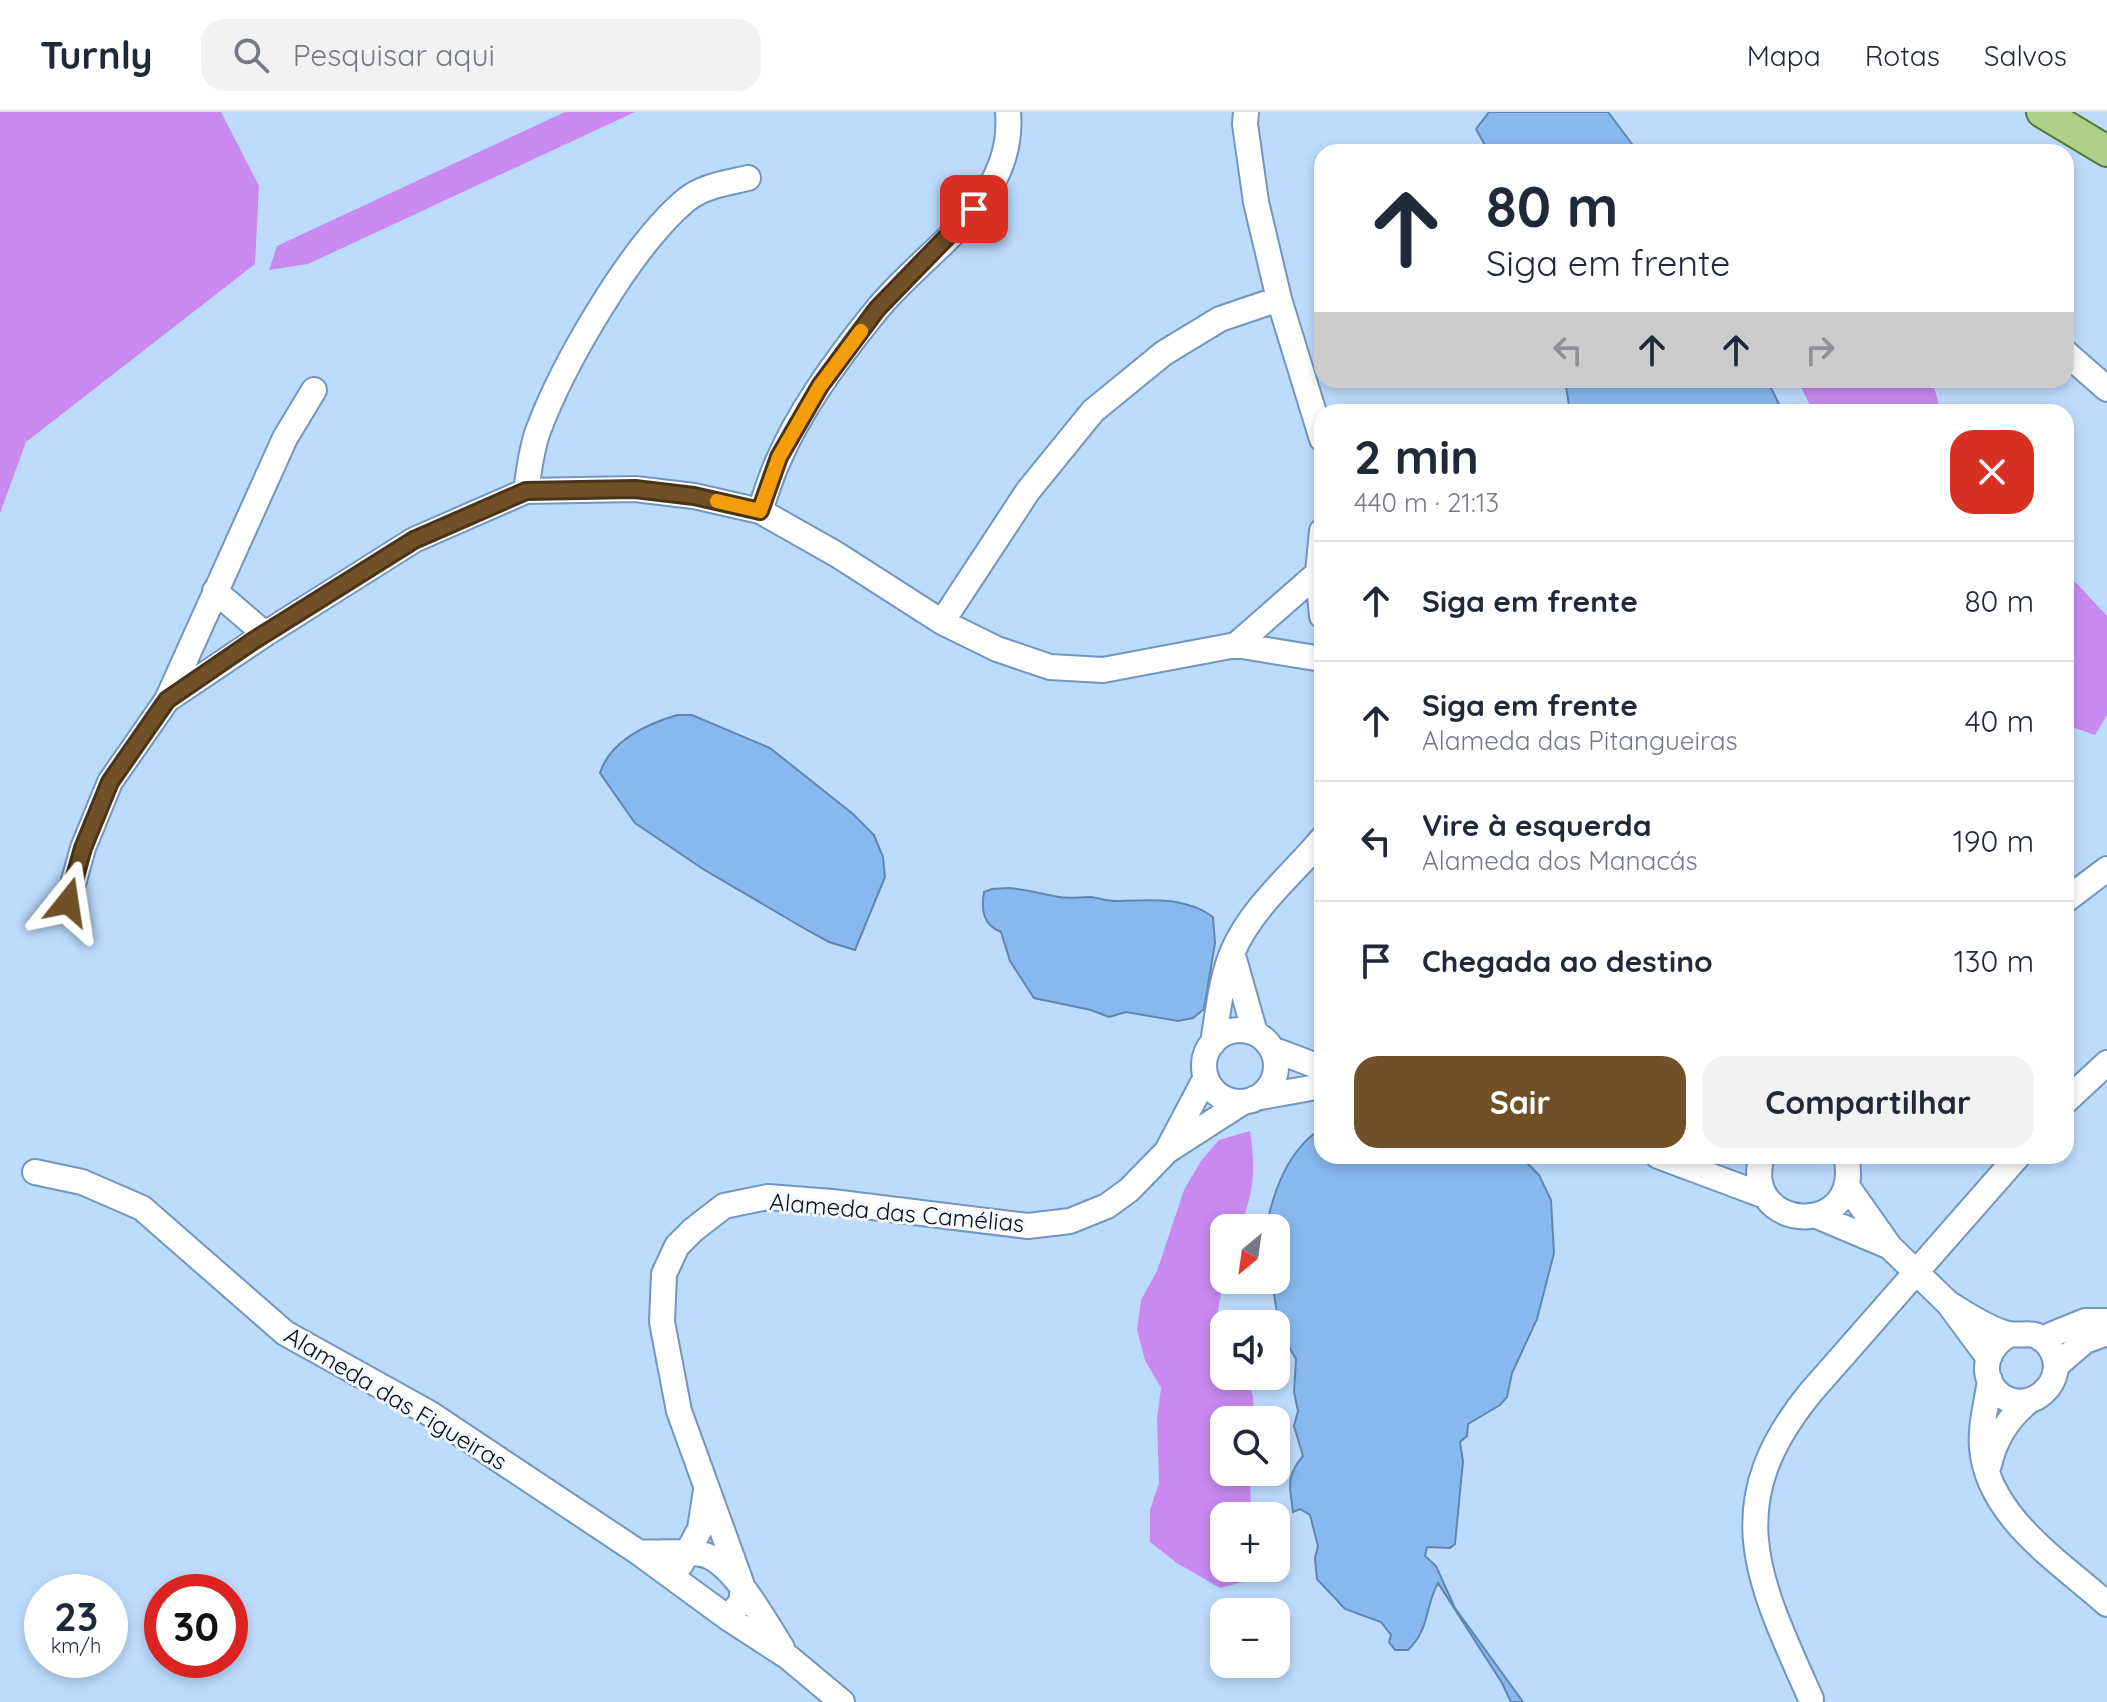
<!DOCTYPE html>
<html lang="pt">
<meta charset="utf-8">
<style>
:root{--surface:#fff;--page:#f2f2f3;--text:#1f2937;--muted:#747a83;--line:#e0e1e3;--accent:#705026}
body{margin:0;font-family:Quicksand,sans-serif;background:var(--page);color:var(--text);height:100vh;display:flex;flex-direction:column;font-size:30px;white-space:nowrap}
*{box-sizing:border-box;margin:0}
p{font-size:26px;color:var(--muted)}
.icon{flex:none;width:44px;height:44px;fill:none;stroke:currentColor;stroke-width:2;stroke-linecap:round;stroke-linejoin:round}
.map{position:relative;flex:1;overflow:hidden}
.drawer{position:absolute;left:1314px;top:292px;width:760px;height:760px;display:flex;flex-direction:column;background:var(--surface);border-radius:24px;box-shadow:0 4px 12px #0003}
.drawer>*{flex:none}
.top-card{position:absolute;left:1314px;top:32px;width:760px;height:244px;border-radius:24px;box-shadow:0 4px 12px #0003;background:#fff;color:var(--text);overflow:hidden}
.needle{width:52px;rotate:209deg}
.controls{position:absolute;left:1210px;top:1102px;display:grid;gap:16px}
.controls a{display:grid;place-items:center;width:80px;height:80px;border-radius:16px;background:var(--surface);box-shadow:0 4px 12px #0003;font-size:40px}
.speed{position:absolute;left:24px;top:1462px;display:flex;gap:16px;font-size:40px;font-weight:700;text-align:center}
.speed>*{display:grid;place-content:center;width:104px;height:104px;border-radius:50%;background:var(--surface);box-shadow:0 4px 12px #0003;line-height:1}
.speed small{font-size:20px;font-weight:400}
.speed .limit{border:12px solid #d22;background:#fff;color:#111}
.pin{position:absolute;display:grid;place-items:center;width:68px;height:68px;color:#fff;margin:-34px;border-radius:16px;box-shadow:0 4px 12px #0006}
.me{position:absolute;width:88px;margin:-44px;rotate:15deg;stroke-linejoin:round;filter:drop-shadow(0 0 6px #0008)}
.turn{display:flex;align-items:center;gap:28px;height:168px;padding:0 40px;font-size:36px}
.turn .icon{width:104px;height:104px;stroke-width:2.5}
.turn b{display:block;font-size:56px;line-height:68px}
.lanes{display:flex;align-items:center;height:76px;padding:0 40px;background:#0003;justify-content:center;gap:40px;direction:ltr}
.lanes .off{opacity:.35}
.round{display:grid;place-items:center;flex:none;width:84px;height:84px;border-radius:24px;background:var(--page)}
.summary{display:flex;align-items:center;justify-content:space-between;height:136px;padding:0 40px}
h1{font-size:48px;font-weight:700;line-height:60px}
.button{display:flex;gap:16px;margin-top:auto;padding:16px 40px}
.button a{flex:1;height:92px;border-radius:24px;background:var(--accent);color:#fff;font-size:32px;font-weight:700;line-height:92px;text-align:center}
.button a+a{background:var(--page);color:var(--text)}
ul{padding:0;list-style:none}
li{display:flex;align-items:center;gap:24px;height:120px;padding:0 40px;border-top:2px solid var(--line)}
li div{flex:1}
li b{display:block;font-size:30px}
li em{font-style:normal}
header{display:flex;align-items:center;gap:48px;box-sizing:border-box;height:112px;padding:0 40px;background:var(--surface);border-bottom:2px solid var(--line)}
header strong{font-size:38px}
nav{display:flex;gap:44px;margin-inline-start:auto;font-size:28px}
.search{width:560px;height:72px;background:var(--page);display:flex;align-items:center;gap:20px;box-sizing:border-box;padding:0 28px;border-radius:24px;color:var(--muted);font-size:30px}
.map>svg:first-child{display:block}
.forest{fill:#c989f0}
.water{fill:#87b8ee;stroke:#6086b0;stroke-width:2}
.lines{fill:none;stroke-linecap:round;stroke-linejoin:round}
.minor-casing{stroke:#7296bf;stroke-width:28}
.major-casing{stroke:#4f7932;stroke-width:34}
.minor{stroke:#fff;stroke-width:24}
.major{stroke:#aed08a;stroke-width:30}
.route-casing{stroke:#493419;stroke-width:20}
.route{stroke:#705026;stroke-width:14}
.slow{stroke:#f59e0b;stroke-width:14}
.labels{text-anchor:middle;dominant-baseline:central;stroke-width:6;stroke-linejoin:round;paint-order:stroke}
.street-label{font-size:24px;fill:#04101f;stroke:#f5f9fd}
</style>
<header>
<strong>Turnly</strong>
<div class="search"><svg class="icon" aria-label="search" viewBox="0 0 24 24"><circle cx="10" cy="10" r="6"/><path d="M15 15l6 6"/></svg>Pesquisar aqui</div>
<nav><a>Mapa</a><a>Rotas</a><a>Salvos</a></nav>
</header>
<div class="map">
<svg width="2107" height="1590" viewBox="0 0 2107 1590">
<rect width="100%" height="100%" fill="#bcdbfd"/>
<path class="forest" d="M 0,0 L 221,0 L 259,74 L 255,152 L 26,330 L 0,401 Z
M 565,0 L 635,0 L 308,152 L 269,158 L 277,134 Z
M 1798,268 L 1932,268 L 1941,300 L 1813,300 Z
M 2066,460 L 2107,504 L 2107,603 L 2095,623 L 2066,613 Z
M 1250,1019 C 1256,1060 1254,1077 1240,1116 L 1224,1116 L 1224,1163 L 1218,1199 L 1224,1223 L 1224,1264 L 1247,1264 L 1253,1284 L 1254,1308 L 1224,1308 L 1224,1360 L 1250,1360 L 1251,1404 L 1224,1404 L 1224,1456 L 1251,1456 L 1243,1470 L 1220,1476 L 1177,1451 L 1150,1430 L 1150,1398 L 1159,1371 L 1157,1306 L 1161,1276 L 1145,1248 L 1137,1218 L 1141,1188 L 1157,1159 L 1184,1078 L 1201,1049 L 1219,1028 Z"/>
<path class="water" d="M 1489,0 L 1608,0 L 1638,40 L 1489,40 L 1476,17 Z
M 1565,268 L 1767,268 L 1783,300 L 1570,300 Z
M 677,603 L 692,603 L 770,636 L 853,702 L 874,723 L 883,745 L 885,765 L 855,838 L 829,830 L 807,818 L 703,757 L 635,711 L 600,661 C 610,629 647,612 677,603 Z
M 1010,776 C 1027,778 1043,782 1059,785 C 1069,787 1081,785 1091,785 C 1099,786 1107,789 1116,789 C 1148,788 1185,784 1213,805 L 1215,831 L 1204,897 L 1193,906 L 1178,909 L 1126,900 L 1109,905 L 1091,898 L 1034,886 L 1010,849 L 1001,820 C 983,813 981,798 984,780 L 992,777 Z
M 1322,1016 L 1322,1044 L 1520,1044 L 1539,1063 L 1551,1088 L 1554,1141 L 1537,1207 L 1512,1261 L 1507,1285 L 1500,1293 L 1468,1312 L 1467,1324 L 1460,1330 L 1463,1349 L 1455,1432 L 1450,1436 L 1427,1435 L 1425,1444 L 1436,1454 L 1455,1496 L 1523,1590 L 1511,1590 L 1502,1571 L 1438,1471 C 1425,1494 1430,1517 1408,1538 L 1395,1538 L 1389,1530 L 1391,1523 L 1381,1510 L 1345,1497 L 1317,1467 L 1315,1446 L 1318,1434 L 1310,1403 L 1300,1397 L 1293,1400 C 1290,1375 1285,1365 1303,1344 L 1294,1314 L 1298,1299 L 1294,1280 L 1296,1247 L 1289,1235 L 1276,1232 L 1276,1212 L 1273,1212 L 1278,1208 L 1272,1168 L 1276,1168 L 1276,1116 L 1266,1116 C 1274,1077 1288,1038 1322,1016 Z"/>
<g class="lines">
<g class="minor-casing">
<path id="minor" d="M 1246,0 L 1245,12 L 1256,90 L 1279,187 L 1322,327
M 2066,241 L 2107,277
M 526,379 C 529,360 531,338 538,319 C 563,252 631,134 686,88 C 703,74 727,71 748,66
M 760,399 C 766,381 771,364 779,347 C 801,296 840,243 875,200 C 925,137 1016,91 1008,0
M 1322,419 L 1318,461 L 1322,504
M 215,479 L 265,522
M 942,510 L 1028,379 L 1093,299 L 1164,241 L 1220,207 L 1279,187
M 1236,533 L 1318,461
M 167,588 L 265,522 L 414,428 L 526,379 L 635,377 L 694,384 L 760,399 L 836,442 L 942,510 L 997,537 L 1050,555 L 1103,558 L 1236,533 L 1322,547
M 2066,788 L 2107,757
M 68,790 L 83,736 L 110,670 L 167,588 L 285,326 L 314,278
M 1234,847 L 1255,921
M1204 954a36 36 0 1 1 72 0a36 36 0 1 1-72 0Z
M 1213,931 C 1218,901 1221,867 1233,839 C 1252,795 1292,763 1322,727
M 1272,937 L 1322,956
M 1255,986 L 1322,974
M 2066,989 L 2107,951
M 1168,1037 L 1206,965
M 1658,1044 L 1765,1084
M 1762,1044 C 1739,1120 1865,1129 1846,1044
M 35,1060 L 82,1070 L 142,1096 L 285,1221 L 429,1301 L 638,1440 L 728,1506 L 788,1545 L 842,1590
M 1847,1074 L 1890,1135 L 1948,1191 L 1988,1245
M 1817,1104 L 1888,1134
M 1948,1191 C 1964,1201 1991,1219 2009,1222 C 2025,1225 2035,1216 2048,1233 C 2075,1267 2026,1310 1996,1279 C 1978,1259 1989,1233 2010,1222
M 2041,1227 L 2085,1209 L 2107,1209
M 2056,1254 L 2085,1229 L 2107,1221
M 1990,1268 C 1987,1290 1980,1314 1982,1336 C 1988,1405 2060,1450 2107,1492
M 1989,1353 C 1995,1326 2008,1306 2029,1289
M 638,1440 C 659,1442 680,1438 701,1442 C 732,1447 766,1511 782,1536
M 681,1452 L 700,1417 L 706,1378
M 728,1506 L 741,1490 L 743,1476 L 679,1299 L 662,1210 L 664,1162 L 677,1134 L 693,1118 L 724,1094 L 768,1085 L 832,1090 L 1028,1114 L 1070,1109 L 1107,1094 L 1129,1078 L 1167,1039 L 1243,990
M 1811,1587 C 1758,1468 1718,1393 1811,1280 L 2018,1044"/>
</g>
<g class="major-casing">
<path id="major" d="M 2042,0 L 2107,39"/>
</g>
<use href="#minor" class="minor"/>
<use href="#major" class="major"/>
</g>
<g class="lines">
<g class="route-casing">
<path id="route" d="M 68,790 L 83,736 L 110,670 L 167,588 L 253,529 L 414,428 L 526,379 L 635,377 L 694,384 L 760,399 L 779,345 L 820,274 L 877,197 L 974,97"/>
</g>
<use href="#route" class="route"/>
<path class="slow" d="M 717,389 L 760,399 L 779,345 L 820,274 L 861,219"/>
</g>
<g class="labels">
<g class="street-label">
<text transform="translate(897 1100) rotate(5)">Alameda das Camélias</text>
<text transform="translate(396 1286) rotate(31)">Alameda das Figueiras</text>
</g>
</g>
</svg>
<div class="controls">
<a><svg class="needle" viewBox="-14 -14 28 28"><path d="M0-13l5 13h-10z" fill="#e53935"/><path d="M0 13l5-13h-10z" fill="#747a83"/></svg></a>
<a><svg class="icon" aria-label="sound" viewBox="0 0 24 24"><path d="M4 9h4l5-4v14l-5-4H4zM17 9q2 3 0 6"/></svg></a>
<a><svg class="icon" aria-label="search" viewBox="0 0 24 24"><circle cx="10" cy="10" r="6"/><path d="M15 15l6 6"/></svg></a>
<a>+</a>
<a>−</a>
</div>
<div class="speed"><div>23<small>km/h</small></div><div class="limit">30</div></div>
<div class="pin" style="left:974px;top:97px;background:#d93025"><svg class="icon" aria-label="arrive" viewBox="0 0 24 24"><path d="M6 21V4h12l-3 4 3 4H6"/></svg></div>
<svg class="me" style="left:68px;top:790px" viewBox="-20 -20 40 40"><path d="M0-17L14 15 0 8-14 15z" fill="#705026" stroke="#fff" stroke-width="4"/></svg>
<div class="top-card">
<div class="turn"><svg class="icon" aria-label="ahead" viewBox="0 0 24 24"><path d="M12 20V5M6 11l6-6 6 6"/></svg><div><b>80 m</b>Siga em frente</div></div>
<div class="lanes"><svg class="icon off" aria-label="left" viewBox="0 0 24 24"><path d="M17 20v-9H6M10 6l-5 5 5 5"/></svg><svg class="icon" aria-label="ahead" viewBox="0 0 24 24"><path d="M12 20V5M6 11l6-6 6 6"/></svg><svg class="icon" aria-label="ahead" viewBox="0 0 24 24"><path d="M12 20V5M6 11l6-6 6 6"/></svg><svg class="icon off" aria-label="right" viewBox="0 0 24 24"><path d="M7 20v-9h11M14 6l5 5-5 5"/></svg></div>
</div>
<section class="drawer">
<div class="summary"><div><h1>2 min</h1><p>440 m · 21:13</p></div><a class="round" style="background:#d93025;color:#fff"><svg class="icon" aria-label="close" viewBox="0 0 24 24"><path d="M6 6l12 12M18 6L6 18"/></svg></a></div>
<ul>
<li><svg class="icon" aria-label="ahead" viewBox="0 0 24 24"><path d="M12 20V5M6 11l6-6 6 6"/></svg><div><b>Siga em frente</b></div><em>80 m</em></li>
<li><svg class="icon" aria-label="ahead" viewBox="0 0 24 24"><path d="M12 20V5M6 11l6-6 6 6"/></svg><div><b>Siga em frente</b><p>Alameda das Pitangueiras</p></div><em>40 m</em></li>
<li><svg class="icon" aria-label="left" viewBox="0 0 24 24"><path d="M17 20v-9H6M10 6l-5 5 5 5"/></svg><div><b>Vire à esquerda</b><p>Alameda dos Manacás</p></div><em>190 m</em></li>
<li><svg class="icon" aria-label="arrive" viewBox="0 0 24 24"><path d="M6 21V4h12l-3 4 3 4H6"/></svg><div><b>Chegada ao destino</b></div><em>130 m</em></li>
</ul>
<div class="button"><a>Sair</a><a>Compartilhar</a></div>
</section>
</div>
